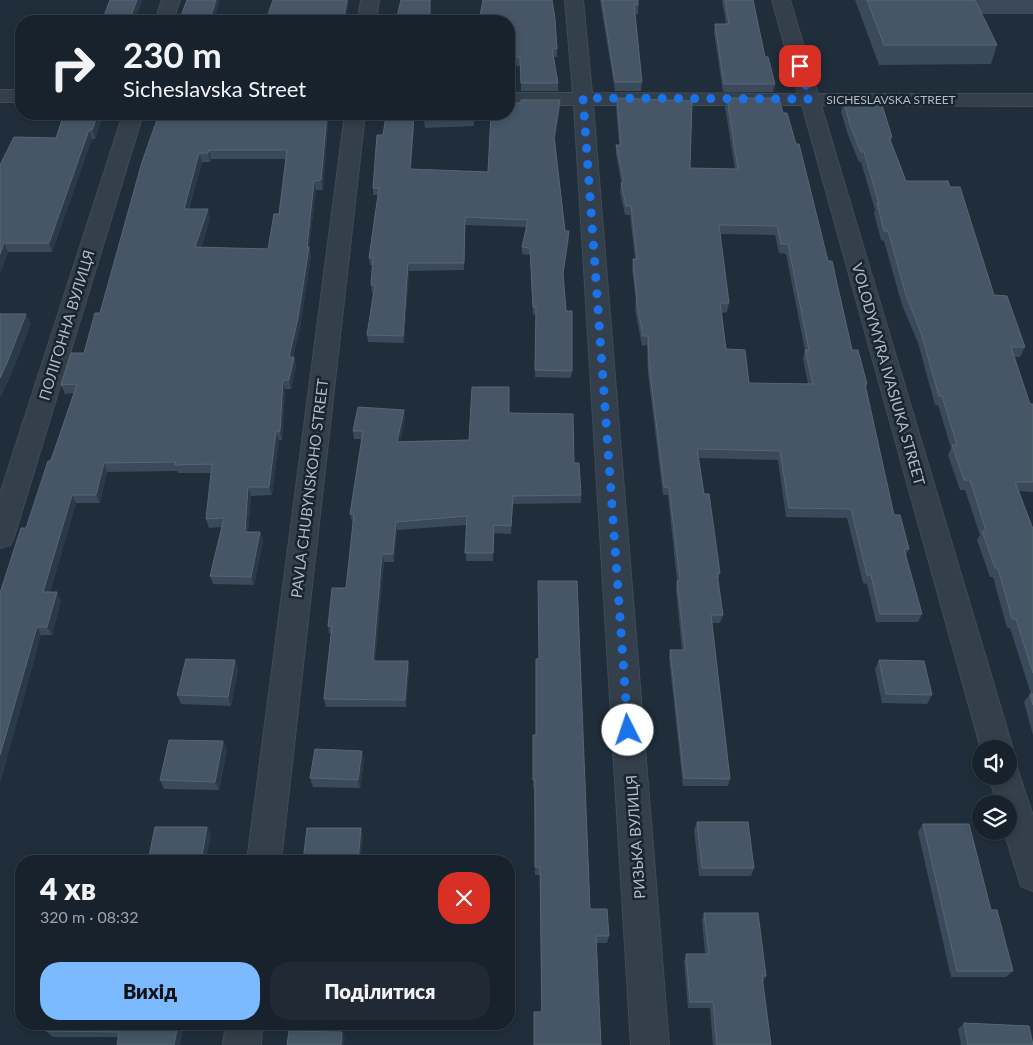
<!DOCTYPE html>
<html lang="uk">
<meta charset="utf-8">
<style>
:root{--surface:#18222c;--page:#212a34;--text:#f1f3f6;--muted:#9fa4a9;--line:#363f48;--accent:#7bbaff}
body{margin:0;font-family:Lato,sans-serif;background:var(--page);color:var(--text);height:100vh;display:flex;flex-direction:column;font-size:19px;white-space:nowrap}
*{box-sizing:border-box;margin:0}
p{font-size:16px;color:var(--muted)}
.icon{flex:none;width:28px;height:28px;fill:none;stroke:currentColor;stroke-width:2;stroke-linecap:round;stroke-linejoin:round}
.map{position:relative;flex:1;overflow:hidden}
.drawer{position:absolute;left:15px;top:855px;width:500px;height:175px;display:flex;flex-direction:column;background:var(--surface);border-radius:20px;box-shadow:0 2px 8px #0003,0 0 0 1px var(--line)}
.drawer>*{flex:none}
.guide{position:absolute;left:15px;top:15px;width:500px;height:105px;border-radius:20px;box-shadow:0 2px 8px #0003,0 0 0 1px var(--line);background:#18222c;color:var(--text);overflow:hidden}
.fabs{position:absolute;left:972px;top:740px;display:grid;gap:10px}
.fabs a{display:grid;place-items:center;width:45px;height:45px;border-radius:50%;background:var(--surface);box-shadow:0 2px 8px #0003,0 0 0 1px var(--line);font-size:25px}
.pin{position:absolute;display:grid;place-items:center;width:42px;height:42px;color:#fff;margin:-21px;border-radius:10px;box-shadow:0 2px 8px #0006}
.me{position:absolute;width:55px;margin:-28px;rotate:356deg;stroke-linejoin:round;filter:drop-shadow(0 0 4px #0008)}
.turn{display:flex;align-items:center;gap:18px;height:105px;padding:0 25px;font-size:22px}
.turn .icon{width:65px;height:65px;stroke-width:2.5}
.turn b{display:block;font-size:35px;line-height:42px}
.round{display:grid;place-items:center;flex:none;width:52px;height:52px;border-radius:20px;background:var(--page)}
.summary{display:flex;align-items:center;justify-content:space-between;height:85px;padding:0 25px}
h1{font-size:30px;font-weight:800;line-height:38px}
.cta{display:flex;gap:10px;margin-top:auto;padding:10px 25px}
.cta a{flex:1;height:58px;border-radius:20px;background:var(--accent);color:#111;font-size:20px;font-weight:800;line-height:58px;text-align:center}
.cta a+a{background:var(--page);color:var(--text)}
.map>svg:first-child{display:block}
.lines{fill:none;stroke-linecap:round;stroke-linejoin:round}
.minor-casing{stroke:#404b57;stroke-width:2}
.minor{fill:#333f4b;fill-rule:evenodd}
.wall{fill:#3a4a5a;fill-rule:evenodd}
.shaded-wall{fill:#2a3a49}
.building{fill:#465666;stroke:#566675;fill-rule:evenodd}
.route{stroke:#1a73e8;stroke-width:9;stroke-dasharray:0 16.2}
.labels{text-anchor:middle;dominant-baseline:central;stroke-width:5;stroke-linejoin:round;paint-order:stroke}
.far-street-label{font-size:12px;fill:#aebac7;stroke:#19242f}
.street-label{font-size:15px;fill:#aebac7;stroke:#19242f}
</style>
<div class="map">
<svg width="1033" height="1045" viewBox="0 0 1033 1045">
<rect width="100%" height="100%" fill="#202e3b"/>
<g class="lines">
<g class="minor-casing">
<path id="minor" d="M 162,0 L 180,0 L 173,21 L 155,21 Z
M 361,0 L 379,0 L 376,21 L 358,21 Z
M 565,0 L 583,0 L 592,93 L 798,94 L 772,0 L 790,0 L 818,94 L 1033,94 L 1033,106 L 821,105 L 1013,749 L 1009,758 L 1009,749 L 981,749 L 802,105 L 593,105 L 669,1045 L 631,1045 L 574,105 L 509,105 L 509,93 L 573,93 Z
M 0,90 L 21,90 L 21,102 L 0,102 Z
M 123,114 L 143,114 L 14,537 L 10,545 L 0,548 L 0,494 Z
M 345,114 L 365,114 L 281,861 L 247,861 Z
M 1009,763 L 1016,765 L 1033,816 L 1033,891 L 1021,886 L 1004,831 L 1009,831 L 1009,804 L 997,804 L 989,776 L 1009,776 Z
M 226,1024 L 262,1024 L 261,1045 L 223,1045 Z"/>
</g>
<use href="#minor" class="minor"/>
</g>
<path class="wall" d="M 349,0 L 345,21 L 179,21 L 267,17 Z
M 600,0 L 638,0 L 638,14 L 635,14 L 642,82 L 641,91 L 615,91 Z
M 722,0 L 753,0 L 765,57 L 775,84 L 773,92 L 723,92 L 714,32 L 715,24 L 726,24 Z
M 855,0 L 1033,0 L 1033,14 L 982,14 L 997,45 L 991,64 L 879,65 Z
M 509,21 L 557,49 L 557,57 L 553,57 L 558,83 L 558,91 L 521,91 L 520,66 L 509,66 Z
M 617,98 L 690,168 L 735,169 L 725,107 L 727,98 L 783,113 L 828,261 L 852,350 L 867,384 L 866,388 L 894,515 L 909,549 L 906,555 L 922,614 L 918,622 L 876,622 L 867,584 L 863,583 L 847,518 L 786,517 L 778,460 L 699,458 L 704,494 L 720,573 L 718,581 L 723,615 L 720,623 L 712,623 L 730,779 L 728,786 L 683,786 L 669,658 L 670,650 L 682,650 L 676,589 L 677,581 L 668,495 L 663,495 L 648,374 L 647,345 L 642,346 L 635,309 L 636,301 L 632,269 L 633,259 L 635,259 L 630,215 L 625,215 L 620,192 L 621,183 L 621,182 L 616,154 L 616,145 L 619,145 L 616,107 ZM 720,234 L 775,235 L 779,253 L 786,254 L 805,350 L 803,359 L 808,384 L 749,383 L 726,349 L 722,313 L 727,312 L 729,303 Z
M 844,102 L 892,137 L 891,142 L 906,181 L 994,295 L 1025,347 L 1020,357 L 1014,357 L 1030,404 L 1033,404 L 1033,492 L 1019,491 L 1033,529 L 1033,735 L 1024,702 L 1030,694 L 1031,694 L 1010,628 L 1007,628 L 993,577 L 990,577 L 977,540 L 980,535 L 965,490 L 960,490 L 948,455 L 951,448 L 938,405 L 935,405 L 918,343 L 902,305 L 884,241 L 881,240 L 874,213 L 875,210 L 861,162 L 859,162 L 848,135 L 841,112 Z
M 560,107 L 555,140 L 565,231 L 569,238 L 563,277 L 572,371 L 571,378 L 535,377 L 536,314 L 533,315 L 530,255 L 522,254 L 522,247 L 526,227 L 465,225 L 464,270 L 409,271 L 404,343 L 368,342 L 367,335 L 373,293 L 372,293 L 371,285 L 372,265 L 370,265 L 369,258 L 378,195 L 373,195 L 373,188 L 383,135 L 414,116 L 414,123 L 411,169 L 488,172 Z
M 104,114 L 95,139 L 92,139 L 52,252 L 8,252 L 0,273 L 0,165 Z
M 474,114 L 474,126 L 425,128 L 424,120 Z
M 328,123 L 323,190 L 316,190 L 309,247 L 311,256 L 300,327 L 293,357 L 294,357 L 296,366 L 291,389 L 285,389 L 282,440 L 279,440 L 272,495 L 251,496 L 248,532 L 260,532 L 263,541 L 254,585 L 213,584 L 210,576 L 222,527 L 209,528 L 206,519 L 211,473 L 178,473 L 177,471 L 107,472 L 100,503 L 76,503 L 50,592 L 61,600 L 52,635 L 41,635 L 0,783 L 0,593 L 26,528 L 74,393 L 65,394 L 61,385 L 84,353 L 100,313 L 142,162 ZM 211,159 L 286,159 L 279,214 L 268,249 L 201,248 L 210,218 L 189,209 L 202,162 L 210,162 Z
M 404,410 L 405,418 L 400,441 L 469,440 L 509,413 L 574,463 L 581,495 L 581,503 L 513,504 L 511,534 L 494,533 L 493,561 L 466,561 L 466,525 L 397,530 L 394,562 L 384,562 L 375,661 L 408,661 L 409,668 L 406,707 L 326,707 L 324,699 L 331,633 L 329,633 L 328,626 L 346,588 L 353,522 L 352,522 L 350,514 L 362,439 L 354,439 L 353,431 Z
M 879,660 L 932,695 L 927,704 L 882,703 L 875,669 Z
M 238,669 L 231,706 L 181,704 L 177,695 Z
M 533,735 L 590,909 L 609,936 L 607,943 L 597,943 L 541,1012 L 540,875 L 535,875 L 534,788 L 533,788 Z
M 227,750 L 219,790 L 164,789 L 160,780 Z
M 364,759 L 360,788 L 313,787 L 310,778 Z
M 697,822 L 754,868 L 751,876 L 699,876 L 694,830 Z
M 923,824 L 991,910 L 1013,971 L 1006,977 L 951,977 L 918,832 Z
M 704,913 L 766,976 L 763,982 L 771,1045 L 713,1045 L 710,1008 L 688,1008 L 684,961 L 686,954 L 705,954 L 702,920 Z
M 964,1023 L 1033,1045 L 961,1045 L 958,1029 Z
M 184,1024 L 118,1037 L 53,1037 L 46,1031 Z"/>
<path class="shaded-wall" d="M 137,0 L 143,0 L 134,21 L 129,21 Z
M 216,0 L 220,0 L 214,21 L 210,19 Z
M 347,0 L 349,0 L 345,21 L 344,21 L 344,17 Z
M 560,100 L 560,107 L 554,144 L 554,137 Z
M 98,114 L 104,114 L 95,139 L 92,130 Z
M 327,114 L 328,123 L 323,190 L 321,180 Z
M 414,116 L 414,123 L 411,176 L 410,169 Z
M 89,130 L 92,139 L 52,252 L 49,243 Z
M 209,150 L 211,159 L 210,162 L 208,153 Z
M 199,153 L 202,162 L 186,218 L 184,209 Z
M 314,181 L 316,190 L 309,248 L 309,247 L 311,256 L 300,327 L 291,366 L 289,357 L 307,247 Z
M 208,209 L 210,218 L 198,256 L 195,247 Z
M 569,231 L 569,238 L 562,280 Z
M 4,243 L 8,252 L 0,273 L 0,254 Z
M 408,263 L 409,271 L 404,343 L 403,336 Z
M 26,314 L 31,324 L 12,373 L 0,399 L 0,378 Z
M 294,357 L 296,366 L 291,389 L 289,380 Z
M 283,380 L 285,389 L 282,440 L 280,431 Z
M 404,410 L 405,418 L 398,450 L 397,442 Z
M 276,432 L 279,440 L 272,495 L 269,487 Z
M 104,463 L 107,472 L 100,503 L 96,495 Z
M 248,487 L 251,496 L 247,541 L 245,532 Z
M 72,495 L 76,503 L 48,600 L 43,592 Z
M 396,522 L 397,530 L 394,562 L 393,554 Z
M 260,532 L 263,541 L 254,585 L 251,577 Z
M 382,554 L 384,562 L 374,668 L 373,661 Z
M 57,592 L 61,600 L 52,635 L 47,627 Z
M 37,627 L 41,635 L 0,783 L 0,755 Z
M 235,660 L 238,669 L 231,706 L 228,697 Z
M 408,661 L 409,668 L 406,707 L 405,700 Z
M 223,741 L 227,750 L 219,790 L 215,782 Z
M 362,751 L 364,759 L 360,788 L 358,780 Z
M 207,827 L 211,835 L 206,861 L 201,861 Z
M 361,828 L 363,835 L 361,861 L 358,861 Z
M 178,1024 L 184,1024 L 180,1045 L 174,1045 Z
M 342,1032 L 345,1038 L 344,1045 L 341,1045 Z"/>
<path class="building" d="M 110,0 L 137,0 L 129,21 L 102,21 Z
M 187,0 L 216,0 L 210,19 L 267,17 L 273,0 L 347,0 L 344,17 L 338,17 L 337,21 L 179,21 Z
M 401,0 L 430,0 L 430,21 L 451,21 L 396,21 Z
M 483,0 L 552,0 L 555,19 L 557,49 L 552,49 L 558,83 L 521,83 L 520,57 L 509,57 L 509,21 L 479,21 Z
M 602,0 L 638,0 L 638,5 L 634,4 L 642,82 L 615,82 Z
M 725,0 L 753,0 L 765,57 L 768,57 L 775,84 L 724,84 L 715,24 L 729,24 Z
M 867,0 L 975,0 L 997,45 L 884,45 Z
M 617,98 L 692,101 L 690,168 L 738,169 L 727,98 L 779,98 L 783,113 L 787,113 L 796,144 L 799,144 L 828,261 L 832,261 L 852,350 L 858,350 L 867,384 L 865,384 L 894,515 L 900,515 L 909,549 L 904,549 L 922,614 L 880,614 L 871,575 L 867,575 L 851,509 L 789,508 L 780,451 L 697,449 L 704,494 L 709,494 L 720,573 L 717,573 L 723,615 L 711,615 L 730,779 L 684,778 L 670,650 L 685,650 L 677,581 L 680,580 L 669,487 L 664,487 L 649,364 L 648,336 L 643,336 L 636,300 L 637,300 L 633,259 L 637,259 L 631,206 L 626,206 L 621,183 L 624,182 L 616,145 L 621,145 ZM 719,225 L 777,226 L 781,244 L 788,244 L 809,350 L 805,350 L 813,384 L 749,383 L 745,350 L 726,349 L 720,303 L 729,303 Z
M 521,100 L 560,100 L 554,137 L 565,231 L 569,231 L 563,273 L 566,311 L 572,311 L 572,371 L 535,370 L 536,307 L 533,307 L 530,248 L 522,247 L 528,220 L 465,217 L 464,263 L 408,263 L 403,336 L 367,335 L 375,285 L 371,285 L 373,258 L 369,258 L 379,188 L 373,188 L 377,135 L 383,135 L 386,115 L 414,116 L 410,169 L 488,172 L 491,114 L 509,114 L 509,103 L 521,103 Z
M 844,102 L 881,102 L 892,137 L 889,137 L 906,181 L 948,181 L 950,187 L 960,187 L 994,295 L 1007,296 L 1025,347 L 1011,347 L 1030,404 L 1033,404 L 1033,482 L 1015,482 L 1033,529 L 1033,673 L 1016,619 L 1012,619 L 998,568 L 995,568 L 982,531 L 986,531 L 970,480 L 964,480 L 952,445 L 957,445 L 942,396 L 939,396 L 921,333 L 906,295 L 888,231 L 884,231 L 877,203 L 879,204 L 864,152 L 861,152 L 850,125 Z
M 64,114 L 98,114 L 92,130 L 89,130 L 49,243 L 4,243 L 0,254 L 0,165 L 14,137 L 56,138 Z
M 159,114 L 327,114 L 321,180 L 314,181 L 307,247 L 309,247 L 298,318 L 289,357 L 294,357 L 289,380 L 283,380 L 280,431 L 276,432 L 269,487 L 248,487 L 245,532 L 260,532 L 251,577 L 210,576 L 224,518 L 206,519 L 212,464 L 175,465 L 176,462 L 104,463 L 96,495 L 72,495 L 43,592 L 57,592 L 47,627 L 37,627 L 0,755 L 0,593 L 21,528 L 26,528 L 48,461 L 51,461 L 77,384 L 61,385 L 71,353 L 84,353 L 95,313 L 100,313 L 142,162 ZM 209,150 L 287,150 L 279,214 L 274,214 L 268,249 L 195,247 L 208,209 L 184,209 L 199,153 L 208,153 Z
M 424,114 L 474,114 L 474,118 L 424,120 Z
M 0,314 L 26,314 L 7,363 L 0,378 Z
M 472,387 L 509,387 L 509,413 L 573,414 L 574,463 L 579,463 L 581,495 L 513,496 L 511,526 L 494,525 L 493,553 L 465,553 L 467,516 L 396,522 L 393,554 L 382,554 L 373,661 L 408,661 L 405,700 L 324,699 L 332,626 L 328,626 L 332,588 L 346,588 L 354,514 L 350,514 L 363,431 L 353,431 L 358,407 L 404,410 L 397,442 L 469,440 Z
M 538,581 L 577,581 L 590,909 L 607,909 L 609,936 L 596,936 L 601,1045 L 534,1045 L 534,1012 L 542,1012 L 540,867 L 535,867 L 535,780 L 533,780 L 533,735 L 536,735 L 536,659 L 539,659 Z
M 186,659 L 235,660 L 228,697 L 177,695 Z
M 879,660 L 924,661 L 932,695 L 886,694 Z
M 1030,694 L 1033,694 L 1033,705 Z
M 169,740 L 223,741 L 215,782 L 160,780 Z
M 315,749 L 362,751 L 358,780 L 310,778 Z
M 697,822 L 748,822 L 754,868 L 702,868 Z
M 923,824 L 969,824 L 991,910 L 997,910 L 1013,971 L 957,971 Z
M 155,827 L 207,827 L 201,861 L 148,861 Z
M 307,828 L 361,828 L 358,861 L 303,861 Z
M 704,913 L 758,913 L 766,976 L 762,976 L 771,1045 L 717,1045 L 713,1002 L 690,1002 L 686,954 L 709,954 Z
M 964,1023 L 1029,1026 L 1033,1045 L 968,1045 Z
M 48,1024 L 178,1024 L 174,1045 L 117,1045 L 119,1032 L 46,1031 Z
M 289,1031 L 342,1032 L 341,1045 L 287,1045 Z"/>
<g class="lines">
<path class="route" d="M 628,730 L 583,98 L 810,99 L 800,66"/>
</g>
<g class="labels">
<g class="far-street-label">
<text x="891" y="99">SICHESLAVSKA STREET</text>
</g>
<g class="street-label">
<text transform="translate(66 325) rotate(-73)">ПОЛІГОННА ВУЛИЦЯ</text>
<text transform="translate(889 374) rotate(74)">VOLODYMYRA IVASIUKA STREET</text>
<text transform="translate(309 488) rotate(-83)">PAVLA CHUBYNSKOHO STREET</text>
<text transform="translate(635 837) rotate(-94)">РИЗЬКА ВУЛИЦЯ</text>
</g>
</g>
</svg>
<div class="fabs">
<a><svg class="icon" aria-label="sound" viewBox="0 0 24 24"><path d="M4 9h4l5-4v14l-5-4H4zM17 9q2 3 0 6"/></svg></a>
<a><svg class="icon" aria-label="layers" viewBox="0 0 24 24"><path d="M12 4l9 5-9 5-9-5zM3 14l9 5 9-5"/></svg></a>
</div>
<div class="pin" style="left:800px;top:66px;background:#d93025"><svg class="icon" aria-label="arrive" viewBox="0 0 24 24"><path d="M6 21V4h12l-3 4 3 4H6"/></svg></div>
<svg class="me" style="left:628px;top:730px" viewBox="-20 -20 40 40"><circle r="19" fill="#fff"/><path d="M0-13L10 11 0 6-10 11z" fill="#1a73e8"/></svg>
<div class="guide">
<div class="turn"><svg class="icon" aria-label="right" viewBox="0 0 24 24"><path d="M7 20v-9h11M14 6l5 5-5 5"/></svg><div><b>230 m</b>Sicheslavska Street</div></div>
</div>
<section class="drawer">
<div class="summary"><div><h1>4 хв</h1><p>320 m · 08:32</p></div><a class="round" style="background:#d93025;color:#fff"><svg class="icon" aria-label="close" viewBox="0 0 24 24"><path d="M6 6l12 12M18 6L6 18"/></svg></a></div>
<div class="cta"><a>Вихід</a><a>Поділитися</a></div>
</section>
</div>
